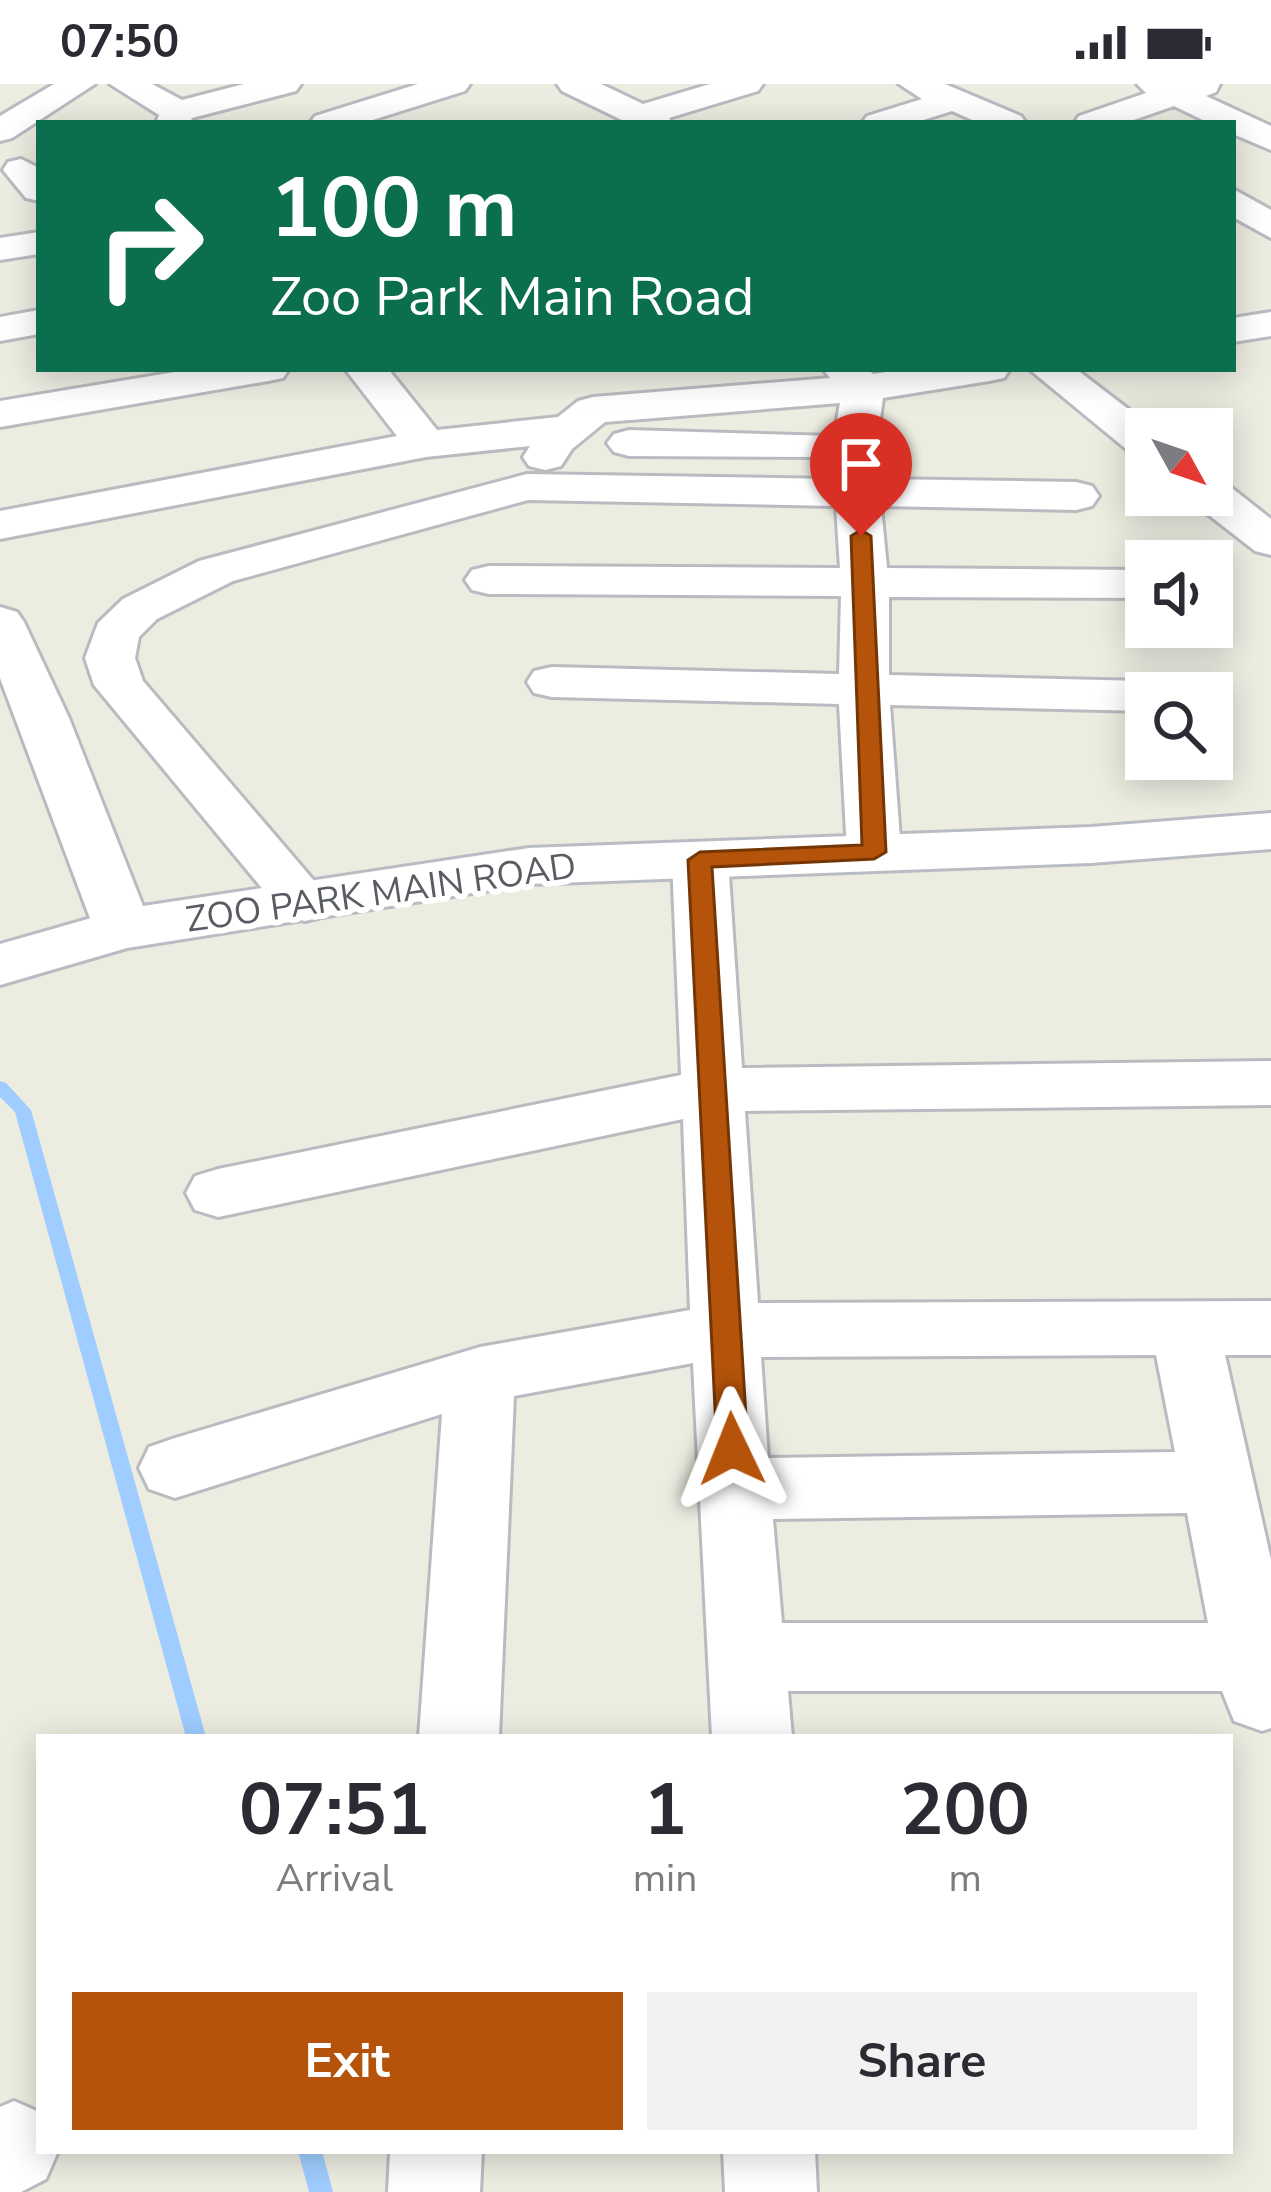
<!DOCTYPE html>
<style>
:root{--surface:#fff;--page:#f2f2f3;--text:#2b2b33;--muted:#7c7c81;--accent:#b45309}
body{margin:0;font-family:"Nunito Sans",sans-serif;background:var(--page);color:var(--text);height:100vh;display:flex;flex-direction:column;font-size:45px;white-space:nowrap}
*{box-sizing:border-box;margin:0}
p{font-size:39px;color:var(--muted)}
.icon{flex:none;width:66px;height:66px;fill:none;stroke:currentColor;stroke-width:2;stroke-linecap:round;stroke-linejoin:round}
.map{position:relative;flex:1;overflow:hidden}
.details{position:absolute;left:36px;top:1650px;width:1197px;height:420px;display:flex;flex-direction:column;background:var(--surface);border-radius:0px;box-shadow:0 6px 30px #0003}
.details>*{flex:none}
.hud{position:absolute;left:36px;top:36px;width:1200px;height:252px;border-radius:0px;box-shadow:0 6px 30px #0003;background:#0b6e4f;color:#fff;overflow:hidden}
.needle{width:78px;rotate:130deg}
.fabs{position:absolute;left:1125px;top:324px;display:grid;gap:24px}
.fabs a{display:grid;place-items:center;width:108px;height:108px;border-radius:0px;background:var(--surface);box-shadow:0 6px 30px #0003;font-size:60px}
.pin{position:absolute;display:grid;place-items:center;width:102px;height:102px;color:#fff;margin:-123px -51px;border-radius:50% 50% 50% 0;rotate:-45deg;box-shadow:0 0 12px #0007}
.pin .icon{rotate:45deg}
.me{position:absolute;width:132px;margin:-66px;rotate:358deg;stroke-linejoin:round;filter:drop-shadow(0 0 9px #0008)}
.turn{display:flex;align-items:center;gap:42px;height:252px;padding:0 36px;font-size:54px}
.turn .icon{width:156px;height:156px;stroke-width:2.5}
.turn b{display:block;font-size:84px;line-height:102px}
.eta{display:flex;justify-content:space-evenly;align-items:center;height:204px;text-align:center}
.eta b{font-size:72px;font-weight:700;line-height:84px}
.cta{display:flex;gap:24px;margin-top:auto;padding:24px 36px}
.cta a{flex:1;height:138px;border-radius:0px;background:var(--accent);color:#fff;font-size:48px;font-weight:700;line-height:138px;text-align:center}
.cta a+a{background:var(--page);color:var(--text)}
.status{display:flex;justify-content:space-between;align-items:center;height:84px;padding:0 60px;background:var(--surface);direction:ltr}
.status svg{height:33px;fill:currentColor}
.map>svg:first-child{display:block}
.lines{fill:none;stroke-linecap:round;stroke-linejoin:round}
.stream{fill:#9fcdff;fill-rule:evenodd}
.minor-casing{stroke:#b9bbc1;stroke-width:6}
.secondary-casing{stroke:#b9bcc3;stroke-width:6}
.minor{fill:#fff;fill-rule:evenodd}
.secondary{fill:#fff;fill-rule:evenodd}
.route{fill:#b45309;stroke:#753606;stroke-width:3}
.labels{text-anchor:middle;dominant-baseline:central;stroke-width:12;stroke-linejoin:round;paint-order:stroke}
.street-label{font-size:36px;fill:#595d63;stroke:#fff}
</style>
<div class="status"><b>07:50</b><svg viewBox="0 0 49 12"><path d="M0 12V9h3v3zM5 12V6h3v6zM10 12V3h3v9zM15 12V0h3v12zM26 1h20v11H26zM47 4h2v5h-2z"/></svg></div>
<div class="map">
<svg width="1271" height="2108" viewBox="0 0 1271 2108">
<rect width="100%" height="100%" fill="#edece1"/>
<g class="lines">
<path class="stream" d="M 0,997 L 6,999 L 31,1026 L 206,1653 L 186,1653 L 15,1028 L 0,1013 Z
M 298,2067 L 322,2067 L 333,2108 L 309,2108 Z"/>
<g class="minor-casing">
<path id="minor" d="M 54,0 L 95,0 L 12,54 L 0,57 L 0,32 Z
M 110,0 L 152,0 L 182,16 L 244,0 L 301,0 L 296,7 L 192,34 L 190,39 L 156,39 L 159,31 Z
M 418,0 L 470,0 L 465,7 L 363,39 L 310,39 L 315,32 Z
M 557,0 L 601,0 L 643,20 L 710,0 L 763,0 L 758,7 L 669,34 L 672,39 L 628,39 L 562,7 Z
M 899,0 L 945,0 L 1021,32 L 1026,39 L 979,39 L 952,27 L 914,39 L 862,39 L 867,32 L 922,15 Z
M 1137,0 L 1220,0 L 1216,8 L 1206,12 L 1271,42 L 1271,66 L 1233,50 L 1233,39 L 1209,39 L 1174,22 L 1125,39 L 1074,39 L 1079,32 L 1146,9 Z
M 21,75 L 39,84 L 39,117 L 26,114 L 3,86 L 8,78 Z
M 1233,105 L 1271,126 L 1271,154 L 1233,133 Z
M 39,148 L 39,170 L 0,176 L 0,154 Z
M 39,226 L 39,250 L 0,257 L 0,233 Z
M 1271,228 L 1271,252 L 1233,258 L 1233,234 Z
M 193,285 L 289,285 L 283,294 L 268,297 L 0,343 L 0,317 Z
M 345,285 L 388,285 L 437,346 L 558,333 L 578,317 L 593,313 L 830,294 L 823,285 L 868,285 L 873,290 L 906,285 L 1010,285 L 1004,294 L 989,297 L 883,314 L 876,363 L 879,395 L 1076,398 L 1092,402 L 1099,412 L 1092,422 L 1076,426 L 881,422 L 887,484 L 1146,486 L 1146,514 L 889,513 L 889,591 L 1146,597 L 1164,601 L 1169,609 L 1146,609 L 1146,627 L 890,621 L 901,768 L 893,780 L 874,785 L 855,780 L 847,768 L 839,620 L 552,613 L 534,609 L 527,598 L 534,587 L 552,583 L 839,590 L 841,512 L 489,510 L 472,506 L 465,496 L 472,486 L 489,482 L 840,484 L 836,422 L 528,416 L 233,497 L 157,535 L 139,553 L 135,574 L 143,597 L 333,819 L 325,832 L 305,837 L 285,832 L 94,601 L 85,574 L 98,539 L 123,515 L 199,477 L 527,390 L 834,395 L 833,373 L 629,372 L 614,368 L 607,359 L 614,350 L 629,346 L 834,352 L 840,319 L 605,338 L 572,365 L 561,382 L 545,386 L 529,382 L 523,373 L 530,362 L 426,373 L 0,455 L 0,427 L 397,352 Z
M 1029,285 L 1076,285 L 1154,345 L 1146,345 L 1146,373 L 1131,369 Z
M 1212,397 L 1228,401 L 1271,435 L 1271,471 L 1255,467 L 1196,421 L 1189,411 L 1212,411 Z
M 0,523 L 17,528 L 24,538 L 69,634 L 152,845 L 143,858 L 123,864 L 103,858 L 94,845 L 0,594 Z
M 700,759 L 720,764 L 728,776 L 742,984 L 1271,977 L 1271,1021 L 745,1027 L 758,1219 L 1271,1217 L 1271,1271 L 1225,1271 L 1271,1476 L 1271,1644 L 1262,1647 L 1234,1637 L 1222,1607 L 788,1607 L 792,1653 L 712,1653 L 693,1279 L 514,1312 L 499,1653 L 419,1653 L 442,1330 L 175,1414 L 149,1405 L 139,1384 L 149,1363 L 175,1354 L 480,1263 L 690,1226 L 683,1035 L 218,1133 L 195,1126 L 186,1109 L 195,1092 L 218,1085 L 681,991 L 672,776 L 680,764 ZM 1156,1271 L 1175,1368 L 768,1374 L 761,1273 ZM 1187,1429 L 1208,1539 L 782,1539 L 773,1435 Z
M 14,2017 L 39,2028 L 39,2067 L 58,2067 L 46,2095 L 21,2108 L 0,2108 L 0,2023 Z
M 390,2067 L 482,2067 L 480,2108 L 388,2108 Z
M 723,2067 L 815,2067 L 817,2108 L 725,2108 Z"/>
</g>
<g class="secondary-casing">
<path id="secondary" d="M 1271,729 L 1271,765 L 1091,779 L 529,800 L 127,864 L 0,901 L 0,860 L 123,825 L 529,764 L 1091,743 Z"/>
</g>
<use href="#minor" class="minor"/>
<use href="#secondary" class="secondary"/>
</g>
<path class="route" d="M 861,446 L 871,452 L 886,768 L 874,775 L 712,783 L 748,1365 L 743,1374 L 732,1378 L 721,1374 L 717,1365 L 688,776 L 700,768 L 862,761 L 851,452 Z"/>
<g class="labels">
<g class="street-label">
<text transform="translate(381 809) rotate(-8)">ZOO PARK MAIN ROAD</text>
</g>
</g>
</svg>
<div class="fabs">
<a><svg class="needle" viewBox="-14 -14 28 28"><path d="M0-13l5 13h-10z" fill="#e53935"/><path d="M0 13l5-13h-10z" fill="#7c7c81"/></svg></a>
<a><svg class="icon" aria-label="sound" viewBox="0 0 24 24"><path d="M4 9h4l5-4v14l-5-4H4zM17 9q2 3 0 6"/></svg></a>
<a><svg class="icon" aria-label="search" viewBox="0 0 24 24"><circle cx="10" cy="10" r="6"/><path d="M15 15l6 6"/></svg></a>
</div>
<div class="pin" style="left:861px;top:452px;background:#d93025"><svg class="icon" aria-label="arrive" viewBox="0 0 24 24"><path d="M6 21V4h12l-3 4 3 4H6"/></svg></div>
<svg class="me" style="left:732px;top:1365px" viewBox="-20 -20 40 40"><path d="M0-17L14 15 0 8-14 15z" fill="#b45309" stroke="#fff" stroke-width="4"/></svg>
<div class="hud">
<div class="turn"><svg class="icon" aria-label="right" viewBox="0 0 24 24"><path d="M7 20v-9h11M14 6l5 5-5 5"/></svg><div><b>100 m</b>Zoo Park Main Road</div></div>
</div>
<section class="details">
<div class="eta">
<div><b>07:51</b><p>Arrival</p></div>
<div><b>1</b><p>min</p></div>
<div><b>200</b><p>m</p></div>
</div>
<div class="cta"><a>Exit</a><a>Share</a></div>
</section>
</div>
